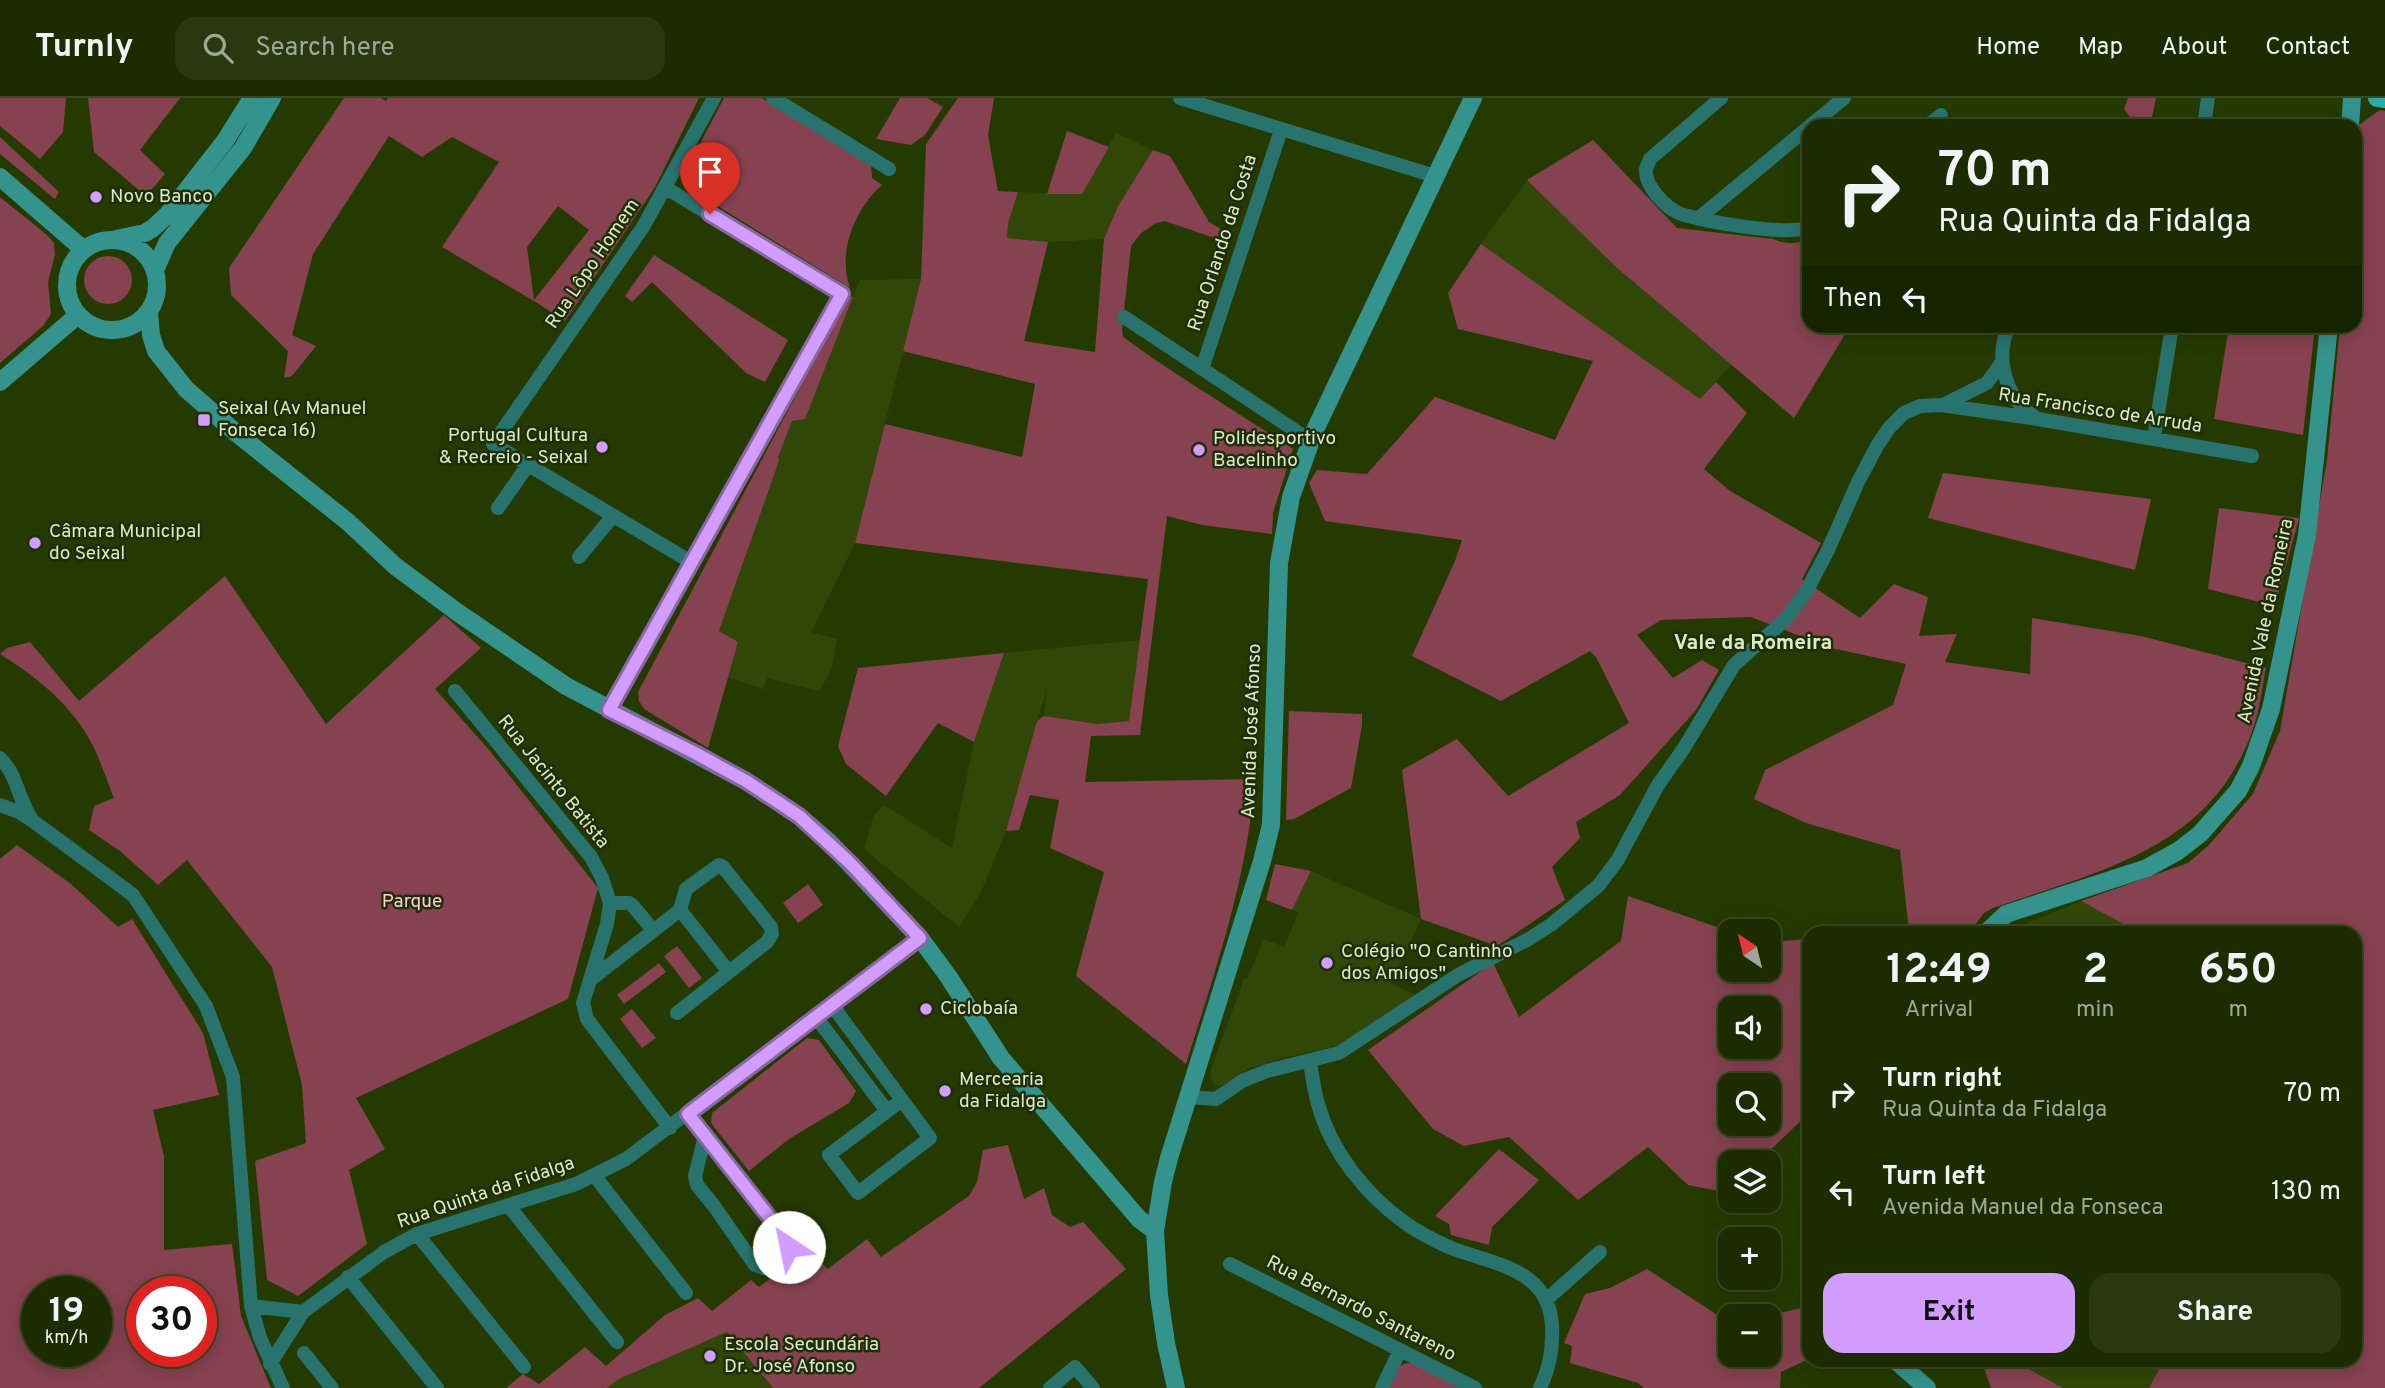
<!DOCTYPE html>
<meta charset="utf-8">
<style>
:root{--surface:#1c2c00;--page:#29380f;--text:#f1f3f6;--muted:#a0a799;--line:#3a4822;--accent:#d29dfd}
body{margin:0;font-family:Overpass,sans-serif;background:var(--page);color:var(--text);height:100vh;display:flex;flex-direction:column;font-size:26px;white-space:nowrap}
*{box-sizing:border-box;margin:0}
p{font-size:23px;color:var(--muted)}
.icon{flex:none;width:38px;height:38px;fill:none;stroke:currentColor;stroke-width:2;stroke-linecap:round;stroke-linejoin:round}
.map{position:relative;flex:1;overflow:hidden}
.panel{position:absolute;left:1802px;top:828px;width:560px;height:441px;display:flex;flex-direction:column;background:var(--surface);border-radius:21px;box-shadow:0 4px 18px #0003,0 0 0 2px var(--line)}
.panel>*{flex:none}
.guide{position:absolute;left:1802px;top:21px;width:560px;height:214px;border-radius:21px;box-shadow:0 4px 18px #0003,0 0 0 2px var(--line);background:#1c2c00;color:var(--text);overflow:hidden}
.needle{width:46px;rotate:325deg}
.tools{position:absolute;left:1718px;top:821px;display:grid;gap:14px}
.tools a{display:grid;place-items:center;width:63px;height:63px;border-radius:14px;background:var(--surface);box-shadow:0 4px 18px #0003,0 0 0 2px var(--line);font-size:35px}
.speed{position:absolute;left:21px;top:1178px;display:flex;gap:14px;font-size:35px;font-weight:700;text-align:center}
.speed>*{display:grid;place-content:center;width:91px;height:91px;border-radius:50%;background:var(--surface);box-shadow:0 4px 18px #0003,0 0 0 2px var(--line);line-height:1}
.speed small{font-size:18px;font-weight:400}
.speed .limit{border:10px solid #d22;background:#fff;color:#111}
.pin{position:absolute;display:grid;place-items:center;width:60px;height:60px;color:#fff;margin:-72px -30px;border-radius:50% 50% 50% 0;rotate:-45deg;box-shadow:0 0 7px #0007}
.pin .icon{rotate:45deg}
.me{position:absolute;width:77px;margin:-38px;rotate:326deg;stroke-linejoin:round;filter:drop-shadow(0 0 5px #0008)}
.turn{display:flex;align-items:center;gap:24px;height:147px;padding:0 21px;font-size:32px}
.turn .icon{width:91px;height:91px;stroke-width:2.5}
.turn b{display:block;font-size:49px;line-height:60px}
.then{display:flex;align-items:center;height:66px;padding:0 21px;background:#0003;gap:14px;font-size:26px}
.eta{display:flex;justify-content:space-evenly;align-items:center;height:119px;text-align:center}
.eta b{font-size:42px;font-weight:700;line-height:49px}
.action{display:flex;gap:14px;margin-top:auto;padding:14px 21px}
.action a{flex:1;height:80px;border-radius:21px;background:var(--accent);color:#111;font-size:28px;font-weight:700;line-height:80px;text-align:center}
.action a+a{background:var(--page);color:var(--text)}
ul{padding:0;list-style:none}
li{display:flex;align-items:center;gap:21px;height:98px;padding:0 21px}
li div{flex:1}
li b{display:block;font-size:26px}
li em{font-style:normal}
header{display:flex;align-items:center;gap:42px;box-sizing:border-box;height:98px;padding:0 35px;background:var(--surface);border-bottom:2px solid var(--line)}
header strong{font-size:33px}
nav{display:flex;gap:38px;margin-inline-start:auto;font-size:24px}
.search{width:490px;height:63px;background:var(--page);display:flex;align-items:center;gap:18px;box-sizing:border-box;padding:0 24px;border-radius:21px;color:var(--muted);font-size:26px}
.map>svg:first-child{display:block}
.built{fill:#304708}
.green{fill:#864250;fill-rule:evenodd}
.lines{fill:none;stroke-linecap:round;stroke-linejoin:round}
.street{stroke:#29736e;stroke-width:14}
.secondary{stroke:#34938d;stroke-width:18}
.primary{stroke:#26aea6;stroke-width:18}
.route-casing{stroke:#8866a4;stroke-width:18}
.route{stroke:#d29dfd;stroke-width:12}
.poi-dot{fill:#d29dfd;stroke:#1f2e08;stroke-width:2.5}
.labels{text-anchor:middle;dominant-baseline:central;stroke-width:5;stroke-linejoin:round;paint-order:stroke}
.poi-label{font-size:19px;fill:#daecc7;stroke:#1f2e08;text-anchor:start}
.street-label{font-size:19px;fill:#daecc7;stroke:#1f2e08}
.park-label{font-size:19px;fill:#fccdd4;stroke:#1f2e08}
.neighbourhood-label{font-size:21px;font-weight:bold;fill:#daecc7;stroke:#1f2e08}
</style>
<header>
<strong>Turnly</strong>
<div class="search"><svg class="icon" aria-label="search" viewBox="0 0 24 24"><circle cx="10" cy="10" r="6"/><path d="M15 15l6 6"/></svg>Search here</div>
<nav><a>Home</a><a>Map</a><a>About</a><a>Contact</a></nav>
</header>
<div class="map">
<svg width="2385" height="1290" viewBox="0 0 2385 1290">
<rect width="100%" height="100%" fill="#253a00"/>
<path class="built" d="M 1116,35 L 1153,52 L 1118,108 L 1104,141 L 1048,144 L 1007,140 L 1008,126 L 1018,94 L 1082,96 Z
M 1527,82 L 1616,169 L 1731,267 L 1700,302 L 1481,146 Z
M 921,181 L 855,445 L 811,534 L 837,541 L 831,573 L 819,593 L 767,580 L 763,591 L 728,579 L 738,544 L 719,533 L 779,364 L 777,359 L 792,323 L 805,321 L 860,182 Z
M 1140,542 L 1129,623 L 1097,626 L 1044,618 L 1047,589 L 1006,733 L 981,794 L 959,829 L 864,751 L 873,719 L 884,707 L 952,750 L 974,644 L 1004,555 Z
M 1311,773 L 1421,821 L 1391,885 L 1415,897 L 1341,947 L 1279,961 L 1248,971 L 1224,986 L 1219,988 L 1215,987 L 1210,978 L 1211,971 L 1244,881 L 1247,881 L 1264,841 L 1284,849 L 1298,815 L 1292,812 Z
M 2081,803 L 2140,835 L 2004,835 Z
M 727,1234 L 773,1290 L 607,1290 L 619,1281 Z
M 2012,1262 L 2164,1262 L 2149,1290 L 2063,1290 Z"/>
<path class="green" d="M 0,0 L 66,0 L 63,34 L 40,61 L 0,28 Z
M 88,0 L 180,0 L 140,52 L 165,76 L 146,98 L 94,54 Z
M 344,0 L 380,0 L 386,3 L 388,0 L 699,0 L 655,89 L 565,223 L 534,203 L 442,149 L 499,64 L 452,39 L 422,59 L 389,38 L 313,156 L 292,237 L 316,248 L 292,278 L 284,280 L 288,253 L 231,197 L 229,170 ZM 558,108 L 589,132 L 534,202 L 527,149 Z
M 724,0 L 761,0 L 871,67 L 872,80 L 882,87 C 855,111 837,154 850,190 L 684,87 L 683,78 Z
M 900,0 L 927,0 L 943,9 L 925,37 L 911,47 L 876,41 Z
M 958,0 L 994,0 L 988,37 L 998,93 L 1018,94 L 1008,126 L 1007,140 L 1048,144 L 1024,243 L 1095,254 L 1104,141 L 1118,108 L 1153,52 L 1170,58 L 1209,124 L 1231,137 L 1229,145 L 1165,123 L 1156,125 L 1141,135 L 1131,148 L 1122,232 L 1123,239 C 1178,279 1237,314 1293,351 L 1273,415 L 1272,436 L 1202,427 L 1167,418 L 1140,637 L 1091,638 L 1085,684 L 1255,681 C 1247,782 1216,870 1186,966 L 1076,878 L 1104,774 L 1050,750 L 1059,702 L 1030,697 L 1019,732 L 1006,733 L 1037,623 L 1044,618 L 1097,626 L 1129,623 L 1148,481 L 855,445 L 885,326 L 1022,359 L 1035,286 L 903,253 L 921,181 L 926,46 Z
M 2128,0 L 2156,0 L 2150,28 L 2131,28 L 2132,22 L 2124,11 Z
M 2380,12 L 2385,13 L 2385,1290 L 2149,1290 L 2164,1262 L 2356,1262 L 2356,835 L 2140,835 L 2081,803 L 2188,765 L 2209,747 L 2253,696 L 2280,633 L 2327,362 L 2340,228 L 2356,228 L 2356,68 L 2359,27 Z
M 1067,33 L 1109,49 L 1082,96 L 1047,96 Z
M 0,39 L 59,94 L 55,101 L 0,56 Z
M 1593,42 L 1677,130 L 1773,141 C 1784,146 1799,147 1809,140 L 1810,228 L 1854,228 L 1847,233 L 1794,320 L 1616,169 L 1527,82 Z
M 0,99 L 47,137 L 54,145 L 55,157 L 48,184 L 51,216 L 43,228 L 0,265 Z
M 1481,146 L 1700,301 L 1716,284 L 1747,315 L 1704,371 L 1730,393 L 1821,445 L 1802,481 L 1860,520 L 1894,486 L 1928,499 L 1919,538 L 1957,536 L 1945,564 L 2030,576 L 2032,520 L 2141,538 L 2266,570 C 2262,589 2260,610 2254,628 C 2213,751 2101,772 1993,810 L 1984,815 L 1969,835 L 1897,835 L 1909,833 L 1900,752 L 1806,725 L 1754,701 L 1765,672 L 1893,607 L 1906,566 L 1831,550 L 1751,519 L 1661,522 L 1637,537 L 1673,580 L 1702,562 L 1719,572 L 1696,612 L 1620,697 L 1576,724 L 1580,740 L 1552,769 L 1565,802 L 1497,848 L 1421,821 L 1402,672 L 1457,641 L 1508,698 L 1629,625 L 1596,559 L 1590,553 L 1501,603 L 1412,558 L 1455,463 L 1462,442 L 1325,423 L 1309,385 L 1317,372 L 1367,376 L 1435,299 L 1555,342 L 1593,263 L 1458,231 L 1448,195 Z
M 654,157 L 788,242 L 765,284 L 746,275 L 652,184 L 632,204 L 625,198 Z
M84 182a24 24 0 1 1 48 0a24 24 0 1 1-48 0Z
M 849,198 L 853,199 L 805,321 L 792,323 L 778,359 L 779,363 L 719,533 L 738,544 L 708,650 L 644,611 L 639,603 L 638,594 Z
M 2229,228 L 2315,228 L 2303,337 L 2214,321 Z
M 1943,375 L 2151,401 L 2135,472 L 1928,420 Z
M 2219,410 L 2299,420 L 2275,508 L 2208,491 Z
M 225,478 L 326,626 L 444,517 L 481,550 L 435,591 L 490,653 L 598,790 L 568,901 L 356,1000 L 385,1051 L 349,1072 L 367,1146 L 298,1198 L 267,1182 L 255,1063 L 306,1045 L 302,987 L 272,869 L 187,762 L 158,787 L 120,753 L 89,732 L 94,708 L 114,700 C 107,683 101,664 93,648 C 74,609 37,579 0,556 L 7,550 L 30,544 L 79,603 Z
M 1004,555 L 974,644 L 938,625 L 886,698 L 846,666 L 838,648 L 858,570 Z
M 1289,613 L 1362,616 L 1362,627 L 1351,690 L 1294,721 L 1286,722 Z
M 17,747 L 71,786 L 118,829 L 132,821 L 203,935 L 219,997 L 153,1012 L 164,1058 L 164,1152 L 232,1146 L 241,1218 L 271,1290 L 0,1290 L 0,761 ZM 37,1194 L 96,1194 L 96,1253 L 37,1253 ZM 142,1194 L 201,1194 L 201,1253 L 142,1253 Z
M 1275,766 L 1311,773 L 1292,812 L 1266,802 Z
M 808,786 L 823,807 L 798,825 L 783,805 Z
M 1628,798 L 1731,834 L 1731,872 L 1769,872 L 1769,844 L 1809,841 L 1809,1015 L 1758,1064 L 1731,1064 L 1731,1093 L 1729,1095 L 1688,1087 L 1648,1049 L 1578,1102 L 1509,1039 L 1464,1048 L 1433,1031 L 1368,952 L 1493,865 L 1519,919 L 1621,843 ZM 1731,910 L 1769,910 L 1769,948 L 1731,948 ZM 1731,987 L 1769,987 L 1769,1026 L 1731,1026 Z
M 677,848 L 702,880 L 689,890 L 664,858 Z
M 659,865 L 666,874 L 624,906 L 617,897 Z
M 632,911 L 656,940 L 642,950 L 620,921 Z
M 807,940 L 819,942 L 856,993 L 849,1005 L 789,1041 L 749,1073 L 711,1025 L 712,1015 Z
M 1008,1047 L 1024,1101 L 1044,1090 L 1052,1117 L 1070,1129 L 1083,1124 L 1126,1171 L 979,1290 L 773,1290 L 727,1234 L 619,1281 L 607,1290 L 506,1290 L 523,1276 L 539,1286 L 585,1249 L 606,1268 L 665,1217 L 698,1200 L 712,1213 L 751,1182 L 759,1189 L 808,1152 L 828,1171 L 867,1141 L 881,1159 L 969,1098 L 977,1084 L 983,1052 Z
M 1499,1051 L 1539,1082 L 1492,1129 L 1489,1147 L 1451,1137 L 1449,1126 L 1435,1118 Z
M 1647,1171 L 1731,1226 L 1731,1256 L 1769,1256 L 1768,1218 L 1809,1208 L 1809,1261 L 1781,1274 L 1780,1290 L 1644,1290 L 1638,1285 L 1570,1265 L 1572,1248 L 1564,1245 L 1585,1196 L 1610,1190 Z
M 1981,1262 L 2013,1262 L 2063,1290 L 1991,1290 Z
M 1408,1265 L 1414,1265 L 1463,1290 L 1388,1290 L 1401,1267 Z"/>
<g class="lines">
<path class="street" d="M 773,0 L 889,71
M 1180,0 L 1435,78
M 1721,0 L 1650,61 C 1649,64 1647,68 1646,71 C 1644,88 1667,111 1681,116 C 1702,123 1794,140 1810,128
M 1810,28 L 1844,0
M 1927,28 L 1941,17
M 2204,28 L 2208,0
M 1699,120 L 1810,28
M 1124,219 L 1311,343
M 2009,228 C 1994,260 2005,302 2038,321
M 1202,271 L 1281,32
M 1943,307 L 1987,285 L 2002,264
M 2154,340 L 2172,228
M 498,410 L 528,367
M 579,459 L 613,418
M 691,464 L 493,346 L 643,129 L 714,0
M 455,593 L 591,759 L 602,780 L 610,805 L 607,826 L 583,905 L 587,921 L 670,1030
M 609,612 L 842,196 L 666,90
M 0,660 C 17,676 18,701 31,720
M 0,707 L 19,714 L 33,723 L 133,797 L 206,908 L 233,979 L 251,1208 L 260,1240 L 283,1290
M 610,805 L 629,805 L 633,808 L 653,832
M 590,882 L 680,812 L 729,874 L 767,844 L 772,836 L 771,829 L 723,769 L 719,767 L 686,791 L 680,812
M 832,907 L 930,1040 L 858,1095 L 829,1057 L 902,1002
M 677,915 L 729,874
M 816,919 L 887,1013
M 1310,964 C 1312,977 1314,992 1318,1006 C 1331,1053 1365,1096 1404,1124 C 1419,1135 1435,1143 1451,1150 C 1499,1168 1556,1172 1552,1239 C 1552,1257 1548,1273 1540,1290
M 1188,999 L 1216,1001 L 1242,983 L 1267,973 L 1339,955 L 1458,877 L 1529,841 L 1552,826 L 1598,788 L 1617,763 L 1658,687 L 1684,650 L 1734,567 L 1785,522 L 1806,494 L 1828,452 L 1858,384 L 1877,348 L 1889,330 L 1904,315 L 1920,308 L 1941,307 L 2038,321 L 2252,358
M 688,1016 L 788,1144 L 788,1151 L 763,1170 L 755,1167 L 714,1108 L 697,1087 L 695,1078 L 705,1038
M 594,1077 L 686,1195
M 508,1107 L 617,1244
M 417,1136 L 524,1269
M 1230,1166 L 1475,1290
M 348,1179 L 437,1290
M 1546,1202 L 1600,1154
M 251,1208 L 303,1214
M 304,1255 L 332,1290
M 270,1266 L 303,1214 L 384,1154 L 417,1136 L 576,1086 L 626,1061 L 920,840
M 1050,1290 L 1075,1269 L 1093,1290
M 1382,1290 L 1400,1252"/>
<path class="secondary" d="M 2350,28 L 2352,0
M 0,79 L 84,152
M 116,141 L 145,135 L 153,130 L 168,116 L 225,43 L 252,0
M67 187a45 45 0 1 1 90 0a45 45 0 1 1-90 0Z
M 155,172 L 167,145 L 243,50 L 272,0
M 149,215 L 151,237 L 156,253 L 186,291 L 235,334 L 348,424 L 395,468 L 457,514 L 566,588 L 746,683 L 799,718 L 829,744 L 920,840 L 948,878 L 1001,960 L 1139,1121 L 1155,1133
M 0,284 L 78,217
M 1986,835 L 2006,816 L 2147,770 L 2178,753 L 2200,736 L 2238,693 L 2251,668 L 2271,611 L 2307,437 L 2329,228
M 1895,1262 L 1927,1290
M 1176,1290 L 1166,1245 L 1159,1197 L 1155,1133 L 1163,1084 L 1169,1060 L 1262,763 L 1271,727 L 1279,465 L 1291,399 L 1314,334 L 1473,0"/>
<path class="primary" d="M 2377,0 L 2385,1"/>
</g>
<g class="lines">
<g class="route-casing">
<path id="route" d="M 710,116 L 842,196 L 609,612 L 695,655 L 746,683 L 799,718 L 849,764 L 920,840 L 688,1016 L 788,1143 L 789,1149"/>
</g>
<use href="#route" class="route"/>
</g>
<g class="poi-dot">
<circle cx="96" cy="99" r="7"/>
<rect x="197" y="315" width="14" height="14" rx="3.5"/>
<circle cx="602" cy="349" r="7"/>
<circle cx="1199" cy="352" r="7"/>
<circle cx="35" cy="445" r="7"/>
<circle cx="1327" cy="865" r="7"/>
<circle cx="926" cy="911" r="7"/>
<circle cx="945" cy="993" r="7"/>
<circle cx="710" cy="1258" r="7"/>
</g>
<g class="labels">
<g class="poi-label">
<text x="110" y="99">Novo Banco</text>
<text x="218" y="311">Seixal (Av Manuel<tspan x="218" dy="22">Fonseca 16)</tspan></text>
<text x="588" y="338" text-anchor="end">Portugal Cultura<tspan x="588" dy="22">&amp; Recreio - Seixal</tspan></text>
<text x="1213" y="341">Polidesportivo<tspan x="1213" dy="22">Bacelinho</tspan></text>
<text x="49" y="434">Câmara Municipal<tspan x="49" dy="22">do Seixal</tspan></text>
<text x="1341" y="854">Colégio "O Cantinho<tspan x="1341" dy="22">dos Amigos"</tspan></text>
<text x="940" y="911">Ciclobaía</text>
<text x="959" y="982">Mercearia<tspan x="959" dy="22">da Fidalga</tspan></text>
<text x="724" y="1247">Escola Secundária<tspan x="724" dy="22">Dr. José Afonso</tspan></text>
</g>
<g class="street-label">
<text transform="translate(1223 145) rotate(-72)">Rua Orlando da Costa</text>
<text transform="translate(593 166) rotate(-56)">Rua Lôpo Homem</text>
<text transform="translate(2100 313) rotate(9)">Rua Francisco de Arruda</text>
<text transform="translate(2266 523) rotate(-78)">Avenida Vale da Romeira</text>
<text transform="translate(1252 633) rotate(-88)">Avenida José Afonso</text>
<text transform="translate(553 684) rotate(51)">Rua Jacinto Batista</text>
<text transform="translate(486 1095) rotate(-19)">Rua Quinta da Fidalga</text>
<text transform="translate(1361 1211) rotate(27)">Rua Bernardo Santareno</text>
</g>
<g class="park-label">
<text x="412" y="804">Parque</text>
</g>
<g class="neighbourhood-label">
<text x="1753" y="545">Vale da Romeira</text>
</g>
</g>
</svg>
<div class="tools">
<a><svg class="needle" viewBox="-14 -14 28 28"><path d="M0-13l5 13h-10z" fill="#e53935"/><path d="M0 13l5-13h-10z" fill="#a0a799"/></svg></a>
<a><svg class="icon" aria-label="sound" viewBox="0 0 24 24"><path d="M4 9h4l5-4v14l-5-4H4zM17 9q2 3 0 6"/></svg></a>
<a><svg class="icon" aria-label="search" viewBox="0 0 24 24"><circle cx="10" cy="10" r="6"/><path d="M15 15l6 6"/></svg></a>
<a><svg class="icon" aria-label="layers" viewBox="0 0 24 24"><path d="M12 4l9 5-9 5-9-5zM3 14l9 5 9-5"/></svg></a>
<a>+</a>
<a>−</a>
</div>
<div class="speed"><div>19<small>km/h</small></div><div class="limit">30</div></div>
<div class="pin" style="left:710px;top:116px;background:#d93025"><svg class="icon" aria-label="arrive" viewBox="0 0 24 24"><path d="M6 21V4h12l-3 4 3 4H6"/></svg></div>
<svg class="me" style="left:789px;top:1149px" viewBox="-20 -20 40 40"><circle r="19" fill="#fff"/><path d="M0-13L10 11 0 6-10 11z" fill="#d29dfd"/></svg>
<div class="guide">
<div class="turn"><svg class="icon" aria-label="right" viewBox="0 0 24 24"><path d="M7 20v-9h11M14 6l5 5-5 5"/></svg><div><b>70 m</b>Rua Quinta da Fidalga</div></div>
<div class="then">Then<svg class="icon" aria-label="left" viewBox="0 0 24 24"><path d="M17 20v-9H6M10 6l-5 5 5 5"/></svg></div>
</div>
<section class="panel">
<div class="eta">
<div><b>12:49</b><p>Arrival</p></div>
<div><b>2</b><p>min</p></div>
<div><b>650</b><p>m</p></div>
</div>
<ul>
<li><svg class="icon" aria-label="right" viewBox="0 0 24 24"><path d="M7 20v-9h11M14 6l5 5-5 5"/></svg><div><b>Turn right</b><p>Rua Quinta da Fidalga</p></div><em>70 m</em></li>
<li><svg class="icon" aria-label="left" viewBox="0 0 24 24"><path d="M17 20v-9H6M10 6l-5 5 5 5"/></svg><div><b>Turn left</b><p>Avenida Manuel da Fonseca</p></div><em>130 m</em></li>
</ul>
<div class="action"><a>Exit</a><a>Share</a></div>
</section>
</div>
